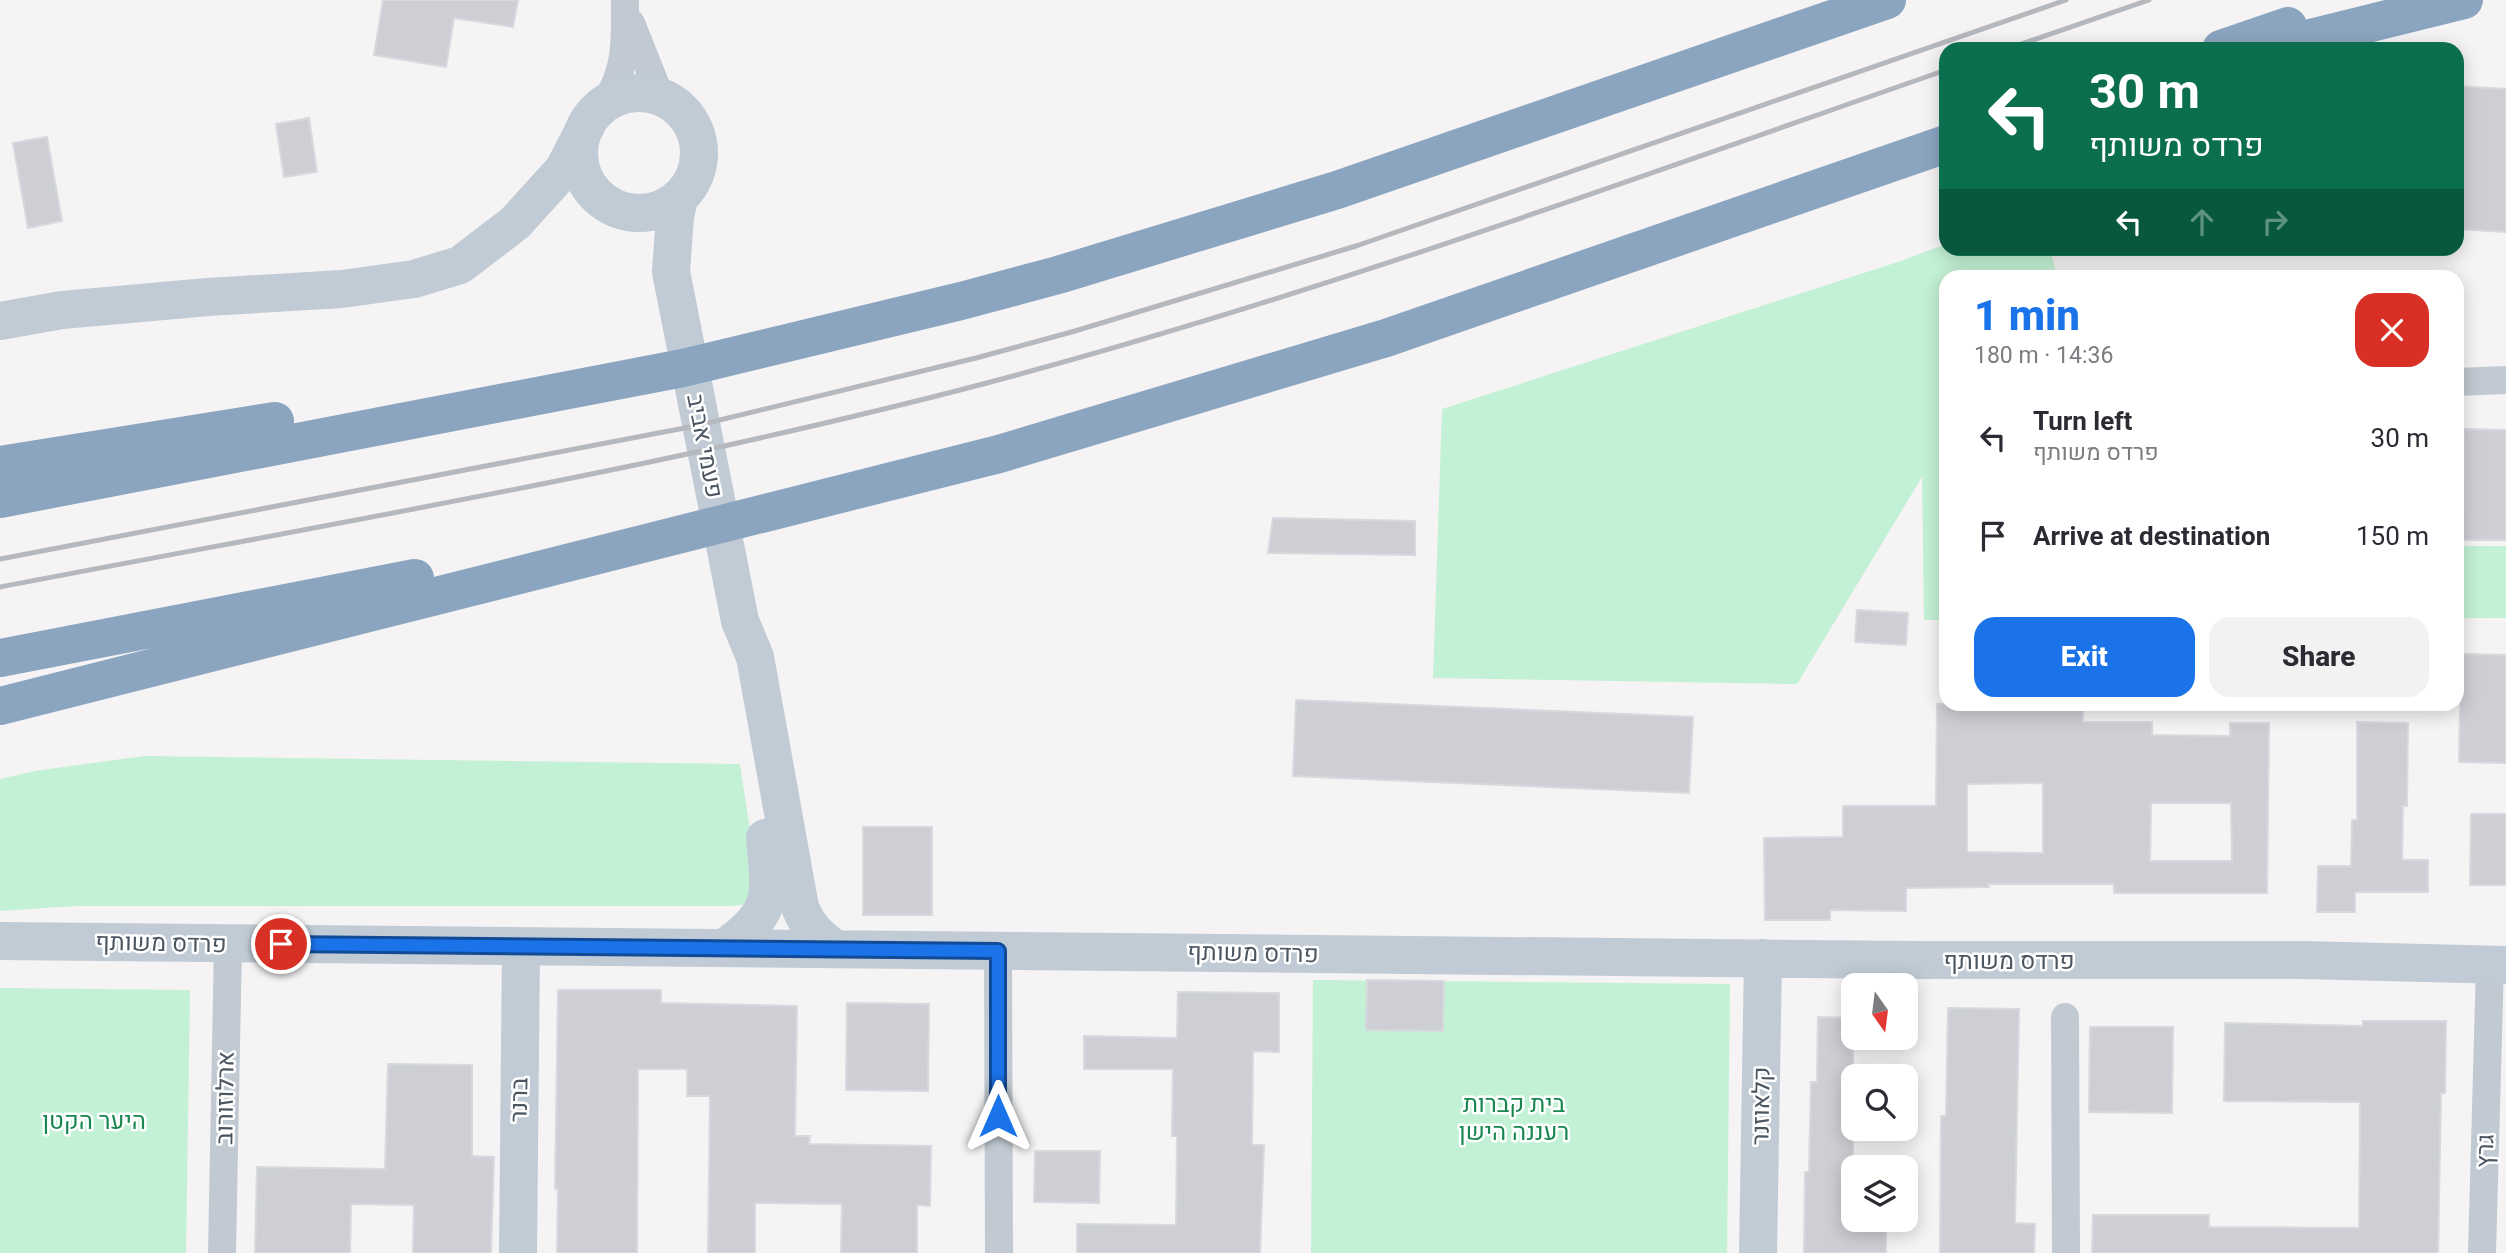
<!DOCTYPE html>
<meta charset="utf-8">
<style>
:root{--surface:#fff;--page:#f2f2f3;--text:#2b2b33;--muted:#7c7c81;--accent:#1a73e8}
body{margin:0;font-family:Roboto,Heebo,sans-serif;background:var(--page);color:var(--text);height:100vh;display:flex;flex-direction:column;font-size:26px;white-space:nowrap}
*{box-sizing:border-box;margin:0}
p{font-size:23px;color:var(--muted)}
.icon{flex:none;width:38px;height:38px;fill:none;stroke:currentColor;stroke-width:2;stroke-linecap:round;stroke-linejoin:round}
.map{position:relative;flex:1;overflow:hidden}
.drawer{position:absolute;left:1939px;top:270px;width:525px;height:441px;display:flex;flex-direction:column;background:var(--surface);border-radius:21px;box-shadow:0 4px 18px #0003}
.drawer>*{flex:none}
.banner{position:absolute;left:1939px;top:42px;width:525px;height:214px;border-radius:21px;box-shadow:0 4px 18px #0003;background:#0b6e4f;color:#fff;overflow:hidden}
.needle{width:46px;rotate:166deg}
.tools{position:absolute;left:1841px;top:973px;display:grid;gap:14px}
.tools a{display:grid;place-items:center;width:77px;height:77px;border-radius:14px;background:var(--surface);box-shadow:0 4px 18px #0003;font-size:35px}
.pin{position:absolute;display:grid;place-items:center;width:60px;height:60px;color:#fff;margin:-30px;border:4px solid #fff;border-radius:50%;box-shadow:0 2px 7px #0007}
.me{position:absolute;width:77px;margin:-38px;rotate:0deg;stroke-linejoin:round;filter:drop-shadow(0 0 5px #0008)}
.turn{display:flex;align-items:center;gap:24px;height:147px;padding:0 35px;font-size:32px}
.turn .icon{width:91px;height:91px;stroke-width:2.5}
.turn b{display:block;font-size:49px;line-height:60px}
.lanes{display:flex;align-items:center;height:66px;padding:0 35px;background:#0003;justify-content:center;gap:35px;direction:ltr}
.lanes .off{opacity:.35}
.round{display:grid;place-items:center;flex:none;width:74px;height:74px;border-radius:21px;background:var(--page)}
.overview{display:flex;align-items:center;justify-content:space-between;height:119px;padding:0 35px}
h1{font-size:42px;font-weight:800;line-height:52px;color:var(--accent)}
.primary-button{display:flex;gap:14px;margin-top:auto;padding:14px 35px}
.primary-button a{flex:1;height:80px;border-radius:21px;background:var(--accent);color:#fff;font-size:28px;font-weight:800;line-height:80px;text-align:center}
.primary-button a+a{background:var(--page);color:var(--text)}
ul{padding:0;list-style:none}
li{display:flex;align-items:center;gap:21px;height:98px;padding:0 35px}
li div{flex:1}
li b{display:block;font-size:26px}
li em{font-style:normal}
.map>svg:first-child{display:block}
.green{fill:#c3f1d5}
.building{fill:#cdcfd5;stroke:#d7d9de;stroke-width:2;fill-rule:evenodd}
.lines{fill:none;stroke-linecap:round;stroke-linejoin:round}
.street{stroke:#c1cad2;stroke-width:28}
.secondary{stroke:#c1cbd6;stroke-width:38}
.highway{stroke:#8ba5c1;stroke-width:38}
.rail{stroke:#b5b8bd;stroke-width:5}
.route-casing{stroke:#114b97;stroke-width:18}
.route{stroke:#1a73e8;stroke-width:12}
.labels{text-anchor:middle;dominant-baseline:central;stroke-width:5;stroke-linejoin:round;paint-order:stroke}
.street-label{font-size:24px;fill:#4a5661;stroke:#fff}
.park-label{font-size:24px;fill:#17864f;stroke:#fff}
</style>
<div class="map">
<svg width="2506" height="1253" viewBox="0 0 2506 1253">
<rect width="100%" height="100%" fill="#f5f3f3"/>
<path class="green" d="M 1946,244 L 1946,248 L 2050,249 L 2057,276 L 1946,276 L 1946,620 L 1924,620 L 1922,477 L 1797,684 L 1433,678 L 1442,409 L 1901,261 Z
M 2457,546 L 2506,546 L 2506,618 L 2457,618 Z
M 144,756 L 740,764 L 756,870 L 746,904 L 732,906 L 75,906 L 0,911 L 0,779 L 35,771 Z
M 1313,980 L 1730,984 L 1727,1253 L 1311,1253 Z
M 0,988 L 190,990 L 186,1253 L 0,1253 Z"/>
<path class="building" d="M 383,0 L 518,0 L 513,27 L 454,18 L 446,67 L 374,55 Z
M 2457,86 L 2506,89 L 2506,232 L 2457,229 Z
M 309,118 L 317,172 L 284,177 L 276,124 Z
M 47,137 L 62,221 L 28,228 L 13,143 Z
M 2464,429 L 2506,430 L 2506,540 L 2463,540 Z
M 1273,518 L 1415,521 L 1415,555 L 1268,553 Z
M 1857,610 L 1908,613 L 1906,645 L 1855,642 Z
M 2461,654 L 2506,655 L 2506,763 L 2459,762 Z
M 1296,700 L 1693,717 L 1689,793 L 1293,776 Z
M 1937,704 L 2083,704 L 2083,722 L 2152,722 L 2152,735 L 2230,736 L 2230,723 L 2269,723 L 2267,893 L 2114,893 L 2114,884 L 1988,884 L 1989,887 L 1906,888 L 1906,911 L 1830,910 L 1830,920 L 1765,920 L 1764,838 L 1843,837 L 1843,806 L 1936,806 ZM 2043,783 L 2043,853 L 1967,852 L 1967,784 ZM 2151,803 L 2231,803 L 2232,861 L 2150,861 Z
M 2357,722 L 2408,723 L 2407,806 L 2403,806 L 2402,860 L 2428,860 L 2428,892 L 2355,892 L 2355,912 L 2317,912 L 2318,866 L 2351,866 L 2352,820 L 2357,820 Z
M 2471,814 L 2506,814 L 2506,885 L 2470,885 Z
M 863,827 L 932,827 L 932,915 L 863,915 Z
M 1367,980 L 1444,981 L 1443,1031 L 1366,1030 Z
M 558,990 L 661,990 L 661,1003 L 797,1006 L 795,1136 L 810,1136 L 809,1144 L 931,1146 L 930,1206 L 917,1205 L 917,1253 L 841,1253 L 842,1204 L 755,1203 L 755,1253 L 708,1253 L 710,1096 L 687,1096 L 687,1069 L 638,1069 L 637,1253 L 557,1253 L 558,1189 L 555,1189 Z
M 1178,992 L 1279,993 L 1279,1052 L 1253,1051 L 1252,1145 L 1264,1145 L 1260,1253 L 1077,1253 L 1077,1224 L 1176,1225 L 1177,1136 L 1172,1136 L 1173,1069 L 1084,1069 L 1084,1036 L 1177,1038 Z
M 847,1003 L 929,1004 L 928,1091 L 846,1090 Z
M 1948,1008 L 2019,1009 L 2015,1223 L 2035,1224 L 2034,1253 L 1940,1253 L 1941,1116 L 1946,1116 Z
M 1818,1017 L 1853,1018 L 1853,1220 L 1886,1220 L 1886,1253 L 1804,1253 L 1805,1172 L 1809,1172 L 1811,1082 L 1817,1082 Z
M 2363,1021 L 2446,1021 L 2445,1093 L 2441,1093 L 2438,1253 L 2092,1253 L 2093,1215 L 2209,1215 L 2209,1227 L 2359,1228 L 2360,1102 L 2224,1101 L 2225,1023 L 2363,1026 Z
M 2090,1027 L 2173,1027 L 2172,1113 L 2089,1112 Z
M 388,1064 L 472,1065 L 472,1156 L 494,1157 L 491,1253 L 413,1253 L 414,1205 L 351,1204 L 350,1253 L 255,1253 L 257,1167 L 385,1169 Z
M 1035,1151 L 1100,1151 L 1099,1203 L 1034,1202 Z"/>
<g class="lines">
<path class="street" d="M 631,23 L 660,96
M 604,104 C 627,71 625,41 625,3
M 2457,382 L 2506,380
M 998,951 L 999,1253
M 2065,1017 L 2066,1253
M 222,1253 L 228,944
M 2482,1253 L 2490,965"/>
<path class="secondary" d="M579 153a60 60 0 1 1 120 0a60 60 0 1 1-120 0Z
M 679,199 L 675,216 L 671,272 L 740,621 L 755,657 L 800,907 C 808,927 817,936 834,948
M 0,321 L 62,310 L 208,297 L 342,289 L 414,279 L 460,265 L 515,223 L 564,169 L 587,124
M 0,941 L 1915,960 L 2302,960 L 2506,965
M 724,948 C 776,912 770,894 765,838
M 518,1253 L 521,947
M 1758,1253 L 1763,958"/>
<path class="highway" d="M 2221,49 L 2288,26
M 2266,49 L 2464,0
M 0,465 L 275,421
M 0,499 L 683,368 L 961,301 L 1058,275 L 1337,190 L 1887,0
M 0,658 L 415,578
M 0,706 L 999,454 L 1386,338 L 1946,144"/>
<path class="rail" d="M 2007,49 L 2149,0
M 0,559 L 695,426 L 976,358 L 1075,331 L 1356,246 L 2066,0
M 0,587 C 328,524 659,469 983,384 C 1309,298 1627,181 1946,70"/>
</g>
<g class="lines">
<g class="route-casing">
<path id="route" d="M 281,944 L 998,951 L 998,1116"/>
</g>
<use href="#route" class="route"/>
</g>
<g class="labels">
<g class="street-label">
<text transform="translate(705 446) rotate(79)">פעמי אביב</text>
<text transform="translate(161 943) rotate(1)">פרדס משותף</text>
<text transform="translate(1253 953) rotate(1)">פרדס משותף</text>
<text x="2009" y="961">פרדס משותף</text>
<text transform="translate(225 1098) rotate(-89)">ארלוזורוב</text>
<text transform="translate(519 1100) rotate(-89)">ברנר</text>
<text transform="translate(1761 1106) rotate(-89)">קלאוזנר</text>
<text transform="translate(2485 1151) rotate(-88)">גרץ</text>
</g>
<g class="park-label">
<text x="1514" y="1104">בית קברות<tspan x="1514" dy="28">רעננה הישן</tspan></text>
<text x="94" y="1121">היער הקטן</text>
</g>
</g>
</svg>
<div class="tools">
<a><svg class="needle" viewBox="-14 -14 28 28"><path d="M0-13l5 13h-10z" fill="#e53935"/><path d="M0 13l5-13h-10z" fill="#7c7c81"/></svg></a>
<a><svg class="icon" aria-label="search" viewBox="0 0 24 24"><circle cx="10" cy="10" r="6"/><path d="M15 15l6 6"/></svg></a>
<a><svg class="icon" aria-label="layers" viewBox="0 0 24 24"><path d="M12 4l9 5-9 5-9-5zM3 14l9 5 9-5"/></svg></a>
</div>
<div class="pin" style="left:281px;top:944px;background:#d93025"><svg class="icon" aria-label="arrive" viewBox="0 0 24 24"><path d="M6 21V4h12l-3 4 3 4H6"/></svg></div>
<svg class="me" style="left:998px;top:1116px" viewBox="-20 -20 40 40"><path d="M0-17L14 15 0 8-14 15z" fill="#1a73e8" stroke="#fff" stroke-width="4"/></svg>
<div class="banner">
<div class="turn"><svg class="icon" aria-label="left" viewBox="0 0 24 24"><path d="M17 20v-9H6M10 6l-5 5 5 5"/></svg><div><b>30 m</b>פרדס משותף</div></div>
<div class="lanes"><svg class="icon" aria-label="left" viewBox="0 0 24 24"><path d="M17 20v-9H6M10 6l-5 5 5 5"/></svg><svg class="icon off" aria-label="ahead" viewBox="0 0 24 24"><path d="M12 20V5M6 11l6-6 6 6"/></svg><svg class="icon off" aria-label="right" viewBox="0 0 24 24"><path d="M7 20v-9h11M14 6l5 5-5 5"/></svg></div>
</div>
<section class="drawer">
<div class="overview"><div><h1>1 min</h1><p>180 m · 14:36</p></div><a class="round" style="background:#d93025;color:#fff"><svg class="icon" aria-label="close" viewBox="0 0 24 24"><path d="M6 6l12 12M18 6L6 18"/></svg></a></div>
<ul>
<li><svg class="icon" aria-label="left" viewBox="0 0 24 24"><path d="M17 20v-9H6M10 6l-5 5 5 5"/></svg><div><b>Turn left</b><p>פרדס משותף</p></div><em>30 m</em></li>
<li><svg class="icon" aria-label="arrive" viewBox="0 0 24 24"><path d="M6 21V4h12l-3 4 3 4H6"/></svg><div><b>Arrive at destination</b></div><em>150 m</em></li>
</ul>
<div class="primary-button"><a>Exit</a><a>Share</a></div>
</section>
</div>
